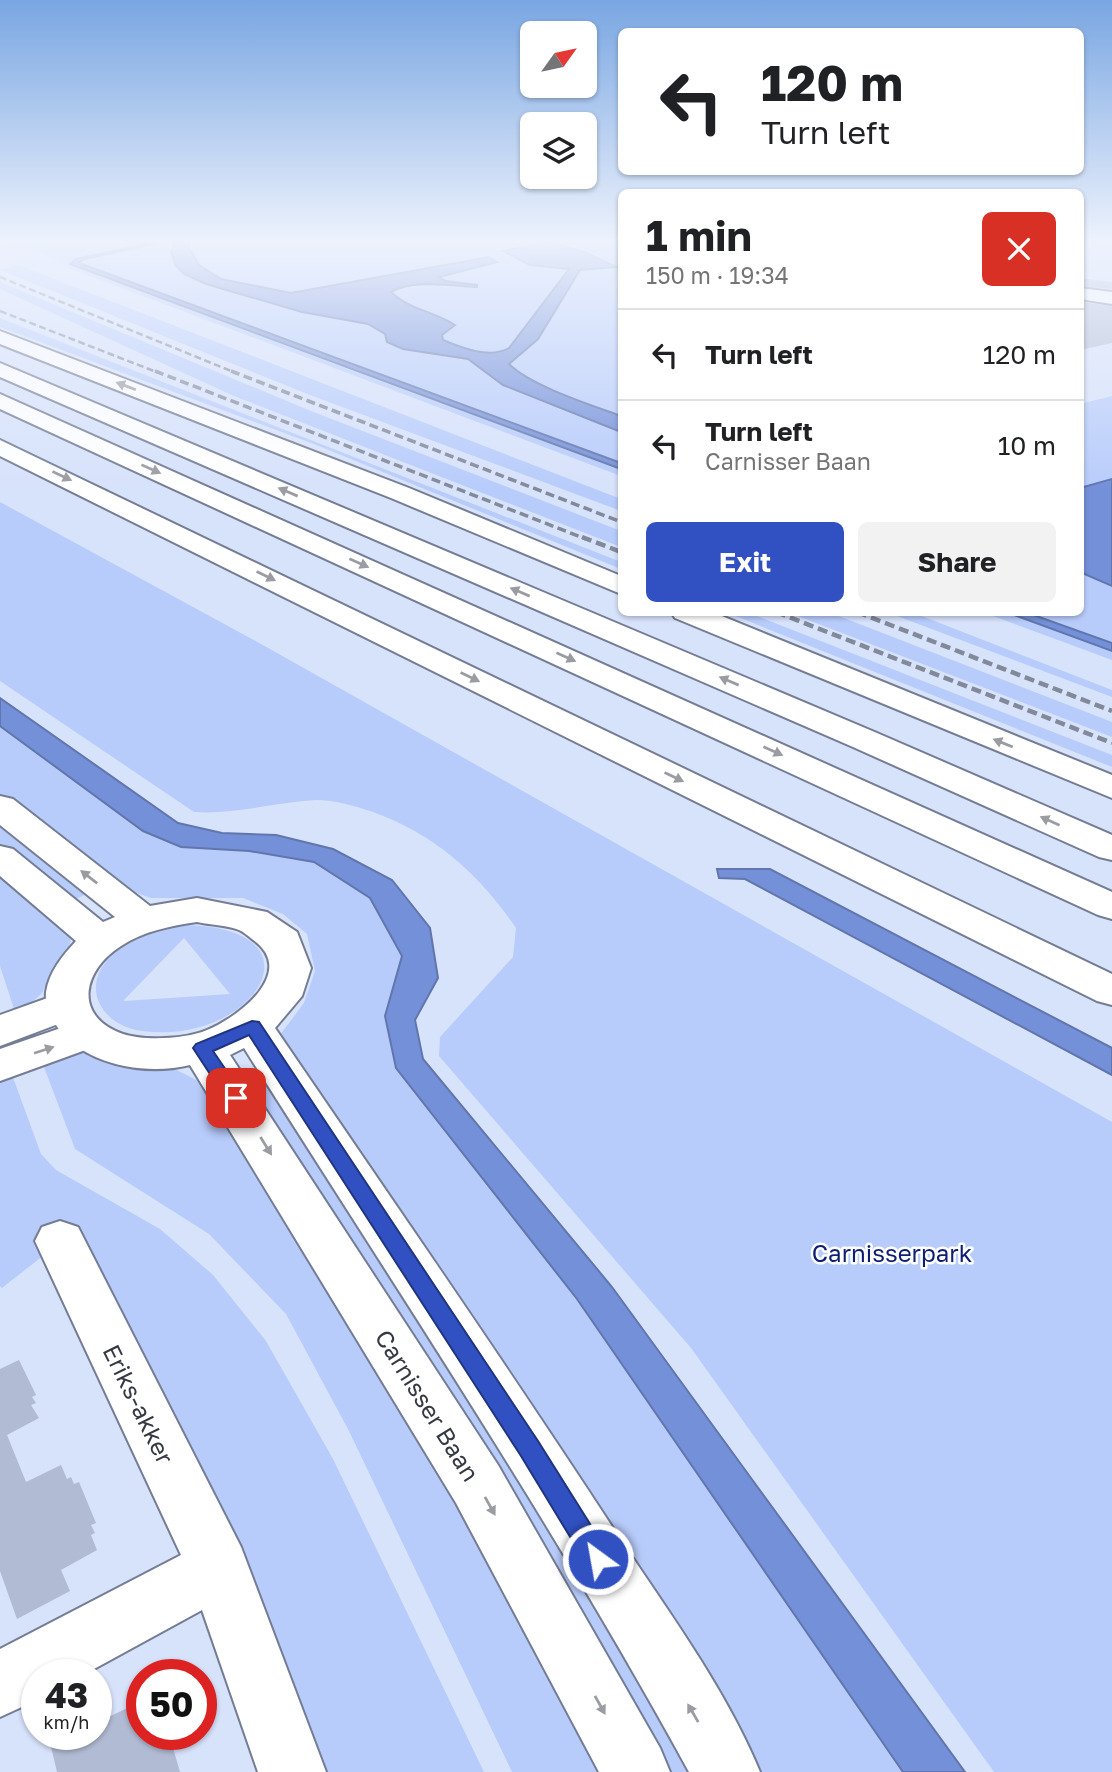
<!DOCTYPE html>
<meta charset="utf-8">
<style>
:root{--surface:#fff;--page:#f2f2f2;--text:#202124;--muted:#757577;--line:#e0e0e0;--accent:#3151c2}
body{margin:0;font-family:"Golos Text",sans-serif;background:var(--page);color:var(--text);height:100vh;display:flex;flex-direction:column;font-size:26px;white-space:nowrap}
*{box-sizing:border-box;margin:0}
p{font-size:23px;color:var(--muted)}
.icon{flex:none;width:38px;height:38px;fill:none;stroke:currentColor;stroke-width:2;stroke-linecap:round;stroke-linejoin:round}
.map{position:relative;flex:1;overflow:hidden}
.side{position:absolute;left:618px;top:189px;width:466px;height:427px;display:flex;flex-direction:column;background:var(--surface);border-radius:10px;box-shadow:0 2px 5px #0004}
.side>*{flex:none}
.guide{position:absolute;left:618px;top:28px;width:466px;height:147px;border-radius:10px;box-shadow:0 2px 5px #0004;background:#fff;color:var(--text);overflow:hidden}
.needle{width:46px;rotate:57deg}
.buttons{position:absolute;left:520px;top:21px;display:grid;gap:14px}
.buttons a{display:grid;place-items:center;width:77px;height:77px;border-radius:10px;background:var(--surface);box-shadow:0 2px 5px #0004;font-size:35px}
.speed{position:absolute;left:21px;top:1659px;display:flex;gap:14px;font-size:35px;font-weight:700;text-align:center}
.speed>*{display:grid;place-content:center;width:91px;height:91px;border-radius:50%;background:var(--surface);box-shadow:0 2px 5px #0004;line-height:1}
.speed small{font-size:18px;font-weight:400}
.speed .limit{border:10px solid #d22;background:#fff;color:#111}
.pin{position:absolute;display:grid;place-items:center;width:60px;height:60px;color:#fff;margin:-30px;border-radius:14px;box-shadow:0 4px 10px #0006}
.me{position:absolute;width:77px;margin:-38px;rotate:328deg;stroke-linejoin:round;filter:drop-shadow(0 0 5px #0008)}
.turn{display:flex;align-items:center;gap:24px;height:147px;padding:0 28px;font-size:32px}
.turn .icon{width:91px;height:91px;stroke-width:2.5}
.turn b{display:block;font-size:49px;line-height:60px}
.round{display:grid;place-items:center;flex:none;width:74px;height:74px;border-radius:10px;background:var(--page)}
.head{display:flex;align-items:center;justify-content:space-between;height:119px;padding:0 28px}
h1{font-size:42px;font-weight:700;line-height:52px}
.cta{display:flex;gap:14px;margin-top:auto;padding:14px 28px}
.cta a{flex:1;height:80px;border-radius:10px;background:var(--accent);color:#fff;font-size:28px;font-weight:700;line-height:80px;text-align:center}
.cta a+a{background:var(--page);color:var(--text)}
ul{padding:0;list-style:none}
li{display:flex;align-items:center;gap:21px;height:91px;padding:0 28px;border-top:2px solid var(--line)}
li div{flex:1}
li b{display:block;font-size:26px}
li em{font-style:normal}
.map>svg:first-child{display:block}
.green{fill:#b8ccfb;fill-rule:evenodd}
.water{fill:#7490d9;stroke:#6176ac;stroke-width:2}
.building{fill:#b1bbd3}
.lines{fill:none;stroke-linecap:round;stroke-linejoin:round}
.minor-casing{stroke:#747d93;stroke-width:4}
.major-casing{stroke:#747d93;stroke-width:4}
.highway-casing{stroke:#747d93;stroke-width:4}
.minor{fill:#fff;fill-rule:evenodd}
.major{fill:#fff;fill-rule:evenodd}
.highway{fill:#fff;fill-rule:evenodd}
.rail-far2{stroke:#82899a;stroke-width:2.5;stroke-dasharray:7 3.5;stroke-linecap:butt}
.rail-far1{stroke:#82899a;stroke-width:3.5;stroke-dasharray:9 4.5;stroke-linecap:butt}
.rail{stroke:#82899a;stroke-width:4.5;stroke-dasharray:10 5;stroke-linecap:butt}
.oneway{fill:#9a9ca1}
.route{fill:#3151c2;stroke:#20357e;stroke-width:2}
.labels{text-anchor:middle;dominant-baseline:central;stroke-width:5;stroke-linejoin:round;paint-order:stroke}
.near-park-label{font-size:24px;fill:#0e1f73;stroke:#fff}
.near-street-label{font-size:24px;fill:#353943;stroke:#fff}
</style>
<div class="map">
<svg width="1112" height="1772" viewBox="0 0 1112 1772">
<rect width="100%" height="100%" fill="#d7e2fb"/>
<path class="green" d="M 4,241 L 599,241 L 621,244 L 621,476 L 71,269 L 52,258 L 33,250 L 27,252 Z
M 18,265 L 621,499 L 621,511 L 310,395 L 0,270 Z
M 0,282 L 311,411 L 621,531 L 621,547 L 234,396 L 0,289 Z
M 0,318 L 621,562 L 621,569 L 314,444 L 0,327 Z
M 1112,396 L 1112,643 L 1028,613 L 1080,612 L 1080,404 Z
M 0,502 L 261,644 L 1112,1122 L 1112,1772 L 994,1772 L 691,1348 L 439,1056 L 440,1037 L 513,957 L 516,928 C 479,874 436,835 373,812 C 354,806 336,800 316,800 C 275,802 235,815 194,812 L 0,681 Z
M 728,613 L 749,613 L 1112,755 L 1112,767 Z
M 790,613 L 831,613 L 1112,722 L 1112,737 Z
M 889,613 L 914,613 L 1112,690 L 1112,697 Z
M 985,613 L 1009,613 L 1112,651 L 1112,660 Z
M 0,726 L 143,831 L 181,847 L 249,851 L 314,862 L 370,898 L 402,956 L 385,1016 L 396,1068 L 577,1299 L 903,1772 L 738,1772 L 288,1060 L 280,1035 L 304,1003 L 315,971 L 307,934 L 283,914 L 243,898 L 151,898 L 119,887 L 0,795 Z
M 0,819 L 92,891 L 70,902 L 0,844 Z
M 0,866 L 72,932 L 69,949 L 52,972 L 42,993 L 27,1007 L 15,1012 L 0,966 Z
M 185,925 C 329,928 254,1046 142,1031 C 98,1025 78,982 116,952 C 137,936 160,930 185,925 ZM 184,938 L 230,994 L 124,1001 L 124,1000 Z
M 59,1052 L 95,1054 L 165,1064 L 200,1082 L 391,1379 L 601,1772 L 512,1772 L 349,1431 L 286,1314 L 209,1234 L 75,1149 L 41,1059 Z
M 11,1072 L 41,1154 L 56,1170 L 160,1229 L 213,1275 L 266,1341 L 333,1459 L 484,1772 L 314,1772 L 44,1255 L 2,1288 L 0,1286 L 0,1076 Z
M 274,1082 L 699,1772 L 652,1772 L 249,1093 Z"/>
<path class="water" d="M 175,241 L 190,241 L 188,246 L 199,265 L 221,279 L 291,293 L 489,257 L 497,262 L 439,277 L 446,281 L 477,285 L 477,287 C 451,286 414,279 391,292 C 408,309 435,312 455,325 L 442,335 L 443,340 C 462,348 490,359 509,348 L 569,269 L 530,265 L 503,251 L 548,242 L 587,253 L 616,267 L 580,270 L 538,339 L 509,364 C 531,386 591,405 621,416 L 621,432 L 503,385 L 468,359 L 403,349 L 387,342 L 385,334 L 368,324 L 302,312 L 206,284 L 184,274 L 175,265 L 171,251 Z
M 153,242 L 159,243 L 84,259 L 79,263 L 621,463 L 621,469 L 70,264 L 76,259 Z
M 1112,479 L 1112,586 L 1080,572 L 1080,488 Z
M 1009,613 L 1028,613 L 1112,643 L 1112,651 Z
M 0,698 L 178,823 L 222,833 L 276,835 L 333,849 L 392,880 L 430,928 L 438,978 L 415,1020 L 423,1059 L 612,1287 L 965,1772 L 903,1772 L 577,1299 L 396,1068 L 385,1016 L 402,956 L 370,898 L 314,862 L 249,851 L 181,847 L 143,831 L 0,726 Z
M 717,869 L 770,869 L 1112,1048 L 1112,1075 L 745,879 L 719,878 Z"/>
<path class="building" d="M 1080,278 L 1112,282 L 1112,289 L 1080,286 Z
M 1080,302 L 1112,306 L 1112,343 L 1080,350 Z
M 19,1360 L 36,1395 L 32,1397 L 36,1403 L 31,1405 L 39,1418 L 7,1435 L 26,1482 L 61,1465 L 67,1479 L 71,1477 L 74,1484 L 79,1482 L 96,1523 L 91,1525 L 95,1533 L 91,1535 L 97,1550 L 61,1570 L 70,1591 L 17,1619 L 0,1571 L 0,1369 Z
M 142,1701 L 142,1734 L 169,1734 L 180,1772 L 57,1772 L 48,1734 L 96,1734 L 96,1723 Z"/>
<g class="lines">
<g class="minor-casing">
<path id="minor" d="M 1080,288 L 1112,292 L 1112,304 L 1080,299 Z
M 67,991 L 82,995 L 88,1005 L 82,1015 L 0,1046 L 0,1015 Z
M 87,1019 L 102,1024 L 109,1034 L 102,1044 L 0,1081 L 0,1049 Z
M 60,1221 L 78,1227 L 241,1547 L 326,1772 L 258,1772 L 202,1610 L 83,1675 L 37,1675 L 37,1700 L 0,1717 L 0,1649 L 181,1555 L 35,1241 L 42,1227 Z"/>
</g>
<g class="major-casing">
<path id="major" d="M 0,796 L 13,799 L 150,906 L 197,898 L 267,912 L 297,932 L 311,968 L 302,996 L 275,1028 C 388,1194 503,1359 613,1528 C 664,1606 724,1685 760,1772 L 689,1772 C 553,1523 395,1287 244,1048 L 230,1055 L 498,1465 L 660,1748 L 670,1772 L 599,1772 L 456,1503 L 190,1065 C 145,1076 80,1065 54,1022 C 48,1013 45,1003 46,992 C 49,972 63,955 76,941 L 0,876 L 0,846 L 13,849 L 103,922 L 115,917 L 0,825 ZM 197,922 C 210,925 226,925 239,930 C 244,932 248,936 252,939 C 299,971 239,1017 207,1030 C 186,1039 144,1041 123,1034 C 72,1016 83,970 121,946 C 144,931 170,926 197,922 Z"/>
</g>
<g class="highway-casing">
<path id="highway" d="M 0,331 L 409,488 L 621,576 L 621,594 L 391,498 L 0,344 Z
M 0,363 L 877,733 L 1112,835 L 1112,860 L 1099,857 L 853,747 L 0,377 Z
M 0,394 L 1112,892 L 1112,919 L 1098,915 L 0,409 Z
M 0,440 L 1112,974 L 1112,1005 L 1097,1001 L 0,456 Z
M 671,612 L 712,612 L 1112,775 L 1112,798 L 675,618 Z"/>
</g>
<use href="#minor" class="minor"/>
<use href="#major" class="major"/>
<use href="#highway" class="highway"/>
<path class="rail-far2" d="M 0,277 L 236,373
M 0,311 L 159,373"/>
<path class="rail-far1" d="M 155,371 L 586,539
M 231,371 L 621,522"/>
<path class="rail" d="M 582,537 L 621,552
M 776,612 L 1112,743
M 857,612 L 1112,711"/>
</g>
<defs><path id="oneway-solid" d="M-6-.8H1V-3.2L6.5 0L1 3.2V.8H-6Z" transform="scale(1.75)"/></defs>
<g class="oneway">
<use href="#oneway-solid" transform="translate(126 386) rotate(-159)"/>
<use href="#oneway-solid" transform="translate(151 469) rotate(24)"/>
<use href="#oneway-solid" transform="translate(62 476) rotate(25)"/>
<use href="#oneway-solid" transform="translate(288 492) rotate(-157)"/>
<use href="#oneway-solid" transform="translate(359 563) rotate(24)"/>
<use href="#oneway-solid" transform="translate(266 576) rotate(26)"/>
<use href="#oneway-solid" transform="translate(520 592) rotate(-157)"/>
<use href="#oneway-solid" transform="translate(566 657) rotate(24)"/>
<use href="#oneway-solid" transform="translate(470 677) rotate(26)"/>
<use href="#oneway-solid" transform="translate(729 681) rotate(-157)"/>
<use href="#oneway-solid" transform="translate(1003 743) rotate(-158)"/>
<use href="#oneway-solid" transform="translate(773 751) rotate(24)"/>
<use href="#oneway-solid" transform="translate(674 777) rotate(26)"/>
<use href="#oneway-solid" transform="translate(1050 821) rotate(-156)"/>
<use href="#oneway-solid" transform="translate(89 877) rotate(-142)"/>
<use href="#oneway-solid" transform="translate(44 1050) rotate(-18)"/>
<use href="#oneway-solid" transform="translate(266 1146) rotate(58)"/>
<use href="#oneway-solid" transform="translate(490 1506) rotate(61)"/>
<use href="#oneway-solid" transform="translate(600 1705) rotate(61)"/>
<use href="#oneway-solid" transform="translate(693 1713) rotate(-120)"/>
</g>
<linearGradient id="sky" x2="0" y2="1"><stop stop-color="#79a6e2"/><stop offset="0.49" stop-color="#edf2fd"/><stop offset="1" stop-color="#edf2fd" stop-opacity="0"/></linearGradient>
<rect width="1112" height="489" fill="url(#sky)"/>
<path class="route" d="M 252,1021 L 259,1022 L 538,1441 L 607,1551 L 611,1559 L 607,1568 L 598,1571 L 589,1568 L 521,1456 L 249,1035 L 213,1051 L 245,1098 L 243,1103 L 229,1103 L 193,1048 L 196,1044 Z"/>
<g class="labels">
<g class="near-park-label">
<text x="892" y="1252">Carnisserpark</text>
</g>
<g class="near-street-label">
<text transform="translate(139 1404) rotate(64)">Eriks-akker</text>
<text transform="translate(428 1405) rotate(58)">Carnisser Baan</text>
</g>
</g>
</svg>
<div class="buttons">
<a><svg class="needle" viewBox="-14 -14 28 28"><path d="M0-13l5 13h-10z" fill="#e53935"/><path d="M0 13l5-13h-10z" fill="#757577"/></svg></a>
<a><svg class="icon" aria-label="layers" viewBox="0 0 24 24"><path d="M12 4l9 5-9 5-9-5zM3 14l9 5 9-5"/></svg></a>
</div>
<div class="speed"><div>43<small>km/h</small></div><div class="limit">50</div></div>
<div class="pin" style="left:236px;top:1098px;background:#d93025"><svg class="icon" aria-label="arrive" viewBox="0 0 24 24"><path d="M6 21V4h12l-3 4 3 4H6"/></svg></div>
<svg class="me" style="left:598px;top:1559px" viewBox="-20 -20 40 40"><circle r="17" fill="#3151c2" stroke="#fff" stroke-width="3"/><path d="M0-11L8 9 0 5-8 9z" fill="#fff"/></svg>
<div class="guide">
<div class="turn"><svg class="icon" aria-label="left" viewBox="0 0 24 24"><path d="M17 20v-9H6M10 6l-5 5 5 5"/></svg><div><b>120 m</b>Turn left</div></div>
</div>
<section class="side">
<div class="head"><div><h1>1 min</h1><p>150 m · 19:34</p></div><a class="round" style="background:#d93025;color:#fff"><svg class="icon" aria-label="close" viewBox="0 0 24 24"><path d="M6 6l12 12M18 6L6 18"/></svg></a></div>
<ul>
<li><svg class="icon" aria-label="left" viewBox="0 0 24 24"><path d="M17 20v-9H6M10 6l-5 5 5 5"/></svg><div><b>Turn left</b></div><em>120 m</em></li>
<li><svg class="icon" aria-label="left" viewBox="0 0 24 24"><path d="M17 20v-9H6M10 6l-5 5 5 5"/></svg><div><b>Turn left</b><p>Carnisser Baan</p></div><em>10 m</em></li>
</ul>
<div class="cta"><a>Exit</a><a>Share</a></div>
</section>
</div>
